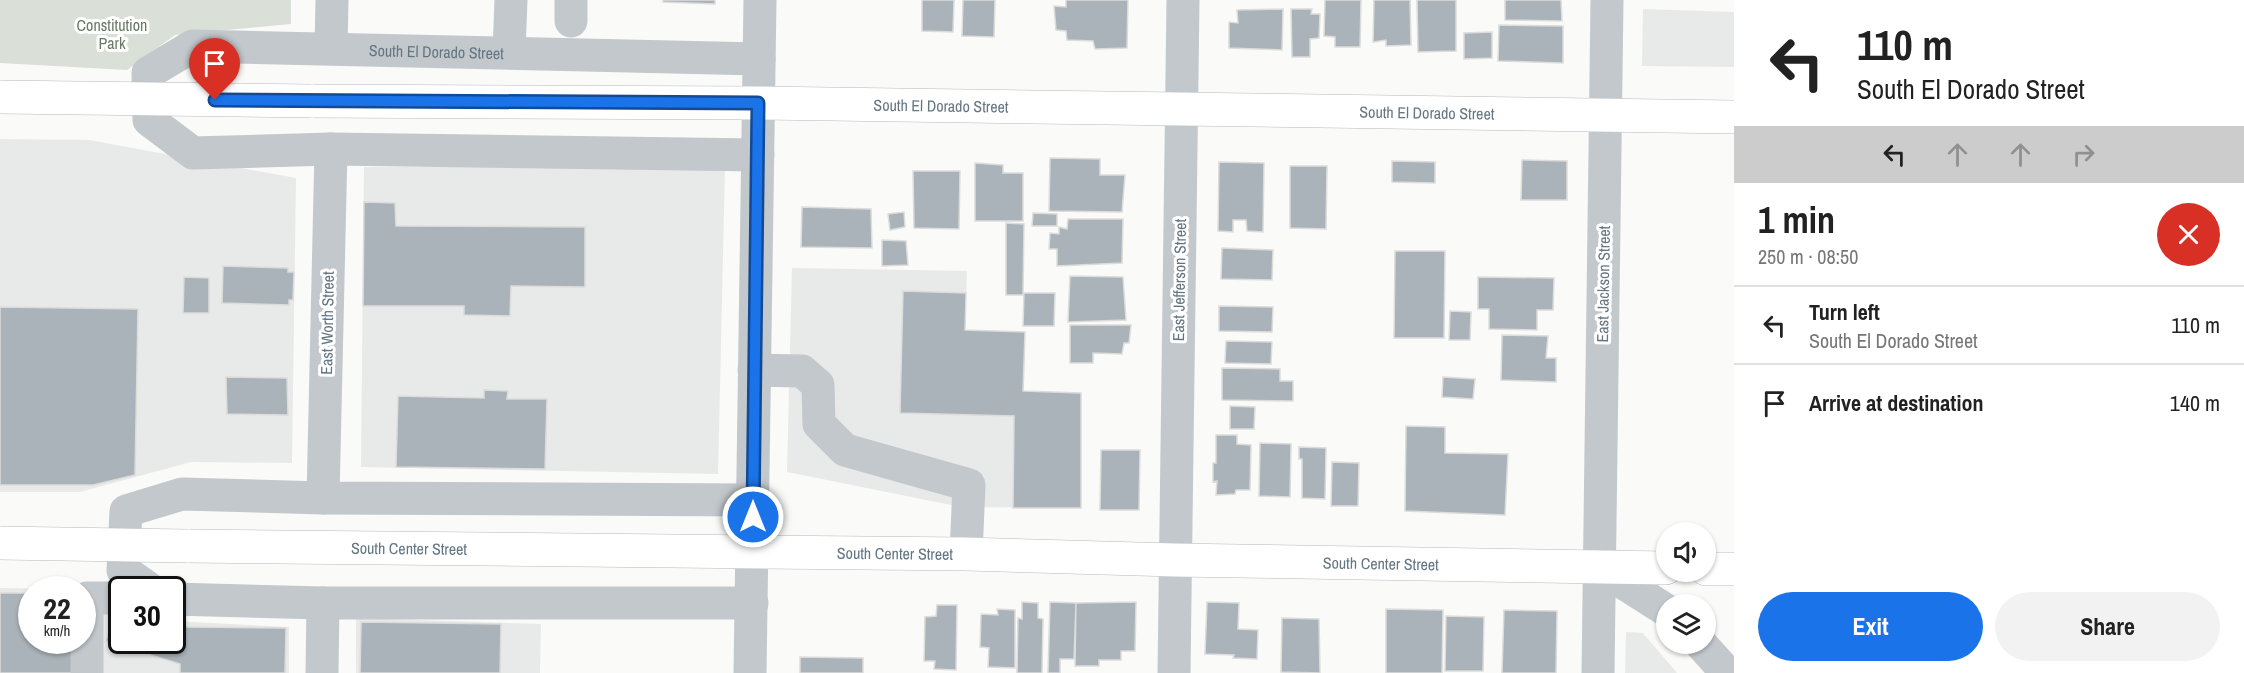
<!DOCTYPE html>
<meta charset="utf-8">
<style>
:root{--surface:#fff;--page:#f2f2f2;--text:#222;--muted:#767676;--line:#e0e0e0;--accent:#1a73e8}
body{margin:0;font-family:"Archivo Narrow",sans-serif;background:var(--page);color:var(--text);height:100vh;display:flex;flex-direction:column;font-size:22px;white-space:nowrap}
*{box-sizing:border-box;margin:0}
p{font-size:20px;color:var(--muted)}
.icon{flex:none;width:33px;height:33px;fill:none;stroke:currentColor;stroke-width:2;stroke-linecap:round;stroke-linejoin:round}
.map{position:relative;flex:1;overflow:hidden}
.side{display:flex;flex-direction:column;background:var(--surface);width:510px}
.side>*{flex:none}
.banner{background:#fff;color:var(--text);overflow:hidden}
.tools{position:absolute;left:1656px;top:522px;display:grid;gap:12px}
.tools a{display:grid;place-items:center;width:60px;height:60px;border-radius:50%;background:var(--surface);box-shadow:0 2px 4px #0004;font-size:30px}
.speed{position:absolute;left:18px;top:576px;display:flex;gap:12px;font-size:30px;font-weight:700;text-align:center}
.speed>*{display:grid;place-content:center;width:78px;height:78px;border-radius:50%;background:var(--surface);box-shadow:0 2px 4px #0004;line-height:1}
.speed small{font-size:15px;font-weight:400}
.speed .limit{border:3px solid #111;border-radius:9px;background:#fff;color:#111}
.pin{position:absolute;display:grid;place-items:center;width:51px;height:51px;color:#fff;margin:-62px -26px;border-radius:50% 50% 50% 0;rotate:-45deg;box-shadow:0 0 6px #0007}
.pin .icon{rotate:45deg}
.me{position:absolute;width:66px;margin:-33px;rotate:0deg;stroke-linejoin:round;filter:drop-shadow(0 0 4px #0008)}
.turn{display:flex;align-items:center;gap:21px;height:126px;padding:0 24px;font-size:27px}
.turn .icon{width:78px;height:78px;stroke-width:2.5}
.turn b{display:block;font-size:42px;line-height:51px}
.lanes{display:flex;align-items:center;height:57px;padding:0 24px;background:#0003;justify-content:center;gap:30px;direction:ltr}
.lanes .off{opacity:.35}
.round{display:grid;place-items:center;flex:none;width:63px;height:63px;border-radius:32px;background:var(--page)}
.overview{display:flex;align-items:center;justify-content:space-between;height:102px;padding:0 24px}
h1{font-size:36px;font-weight:700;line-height:45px}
.button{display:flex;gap:12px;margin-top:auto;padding:12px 24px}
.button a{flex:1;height:69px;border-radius:36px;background:var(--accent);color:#fff;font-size:24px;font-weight:700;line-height:69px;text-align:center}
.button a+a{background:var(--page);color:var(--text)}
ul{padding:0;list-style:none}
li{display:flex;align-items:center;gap:18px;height:78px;padding:0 24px;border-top:2px solid var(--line)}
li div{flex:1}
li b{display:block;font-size:22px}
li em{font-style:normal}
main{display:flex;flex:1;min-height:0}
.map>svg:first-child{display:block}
.built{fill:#e8e9e9}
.green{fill:#dadfd7}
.building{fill:#aab3b9;stroke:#dcdcda;stroke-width:1.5}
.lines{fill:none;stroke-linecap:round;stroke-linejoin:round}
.major-casing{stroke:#b5babe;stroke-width:34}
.minor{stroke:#c3c8cc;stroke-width:33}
.major{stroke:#fff;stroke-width:33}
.major-bridge-casing{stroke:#b5babe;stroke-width:34;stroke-linecap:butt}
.major-bridge{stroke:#fff;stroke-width:33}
.route-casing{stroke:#114b97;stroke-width:15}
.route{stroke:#1a73e8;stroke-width:10}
.labels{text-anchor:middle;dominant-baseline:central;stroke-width:6;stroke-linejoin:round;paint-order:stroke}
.park-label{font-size:16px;fill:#687a64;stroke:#fff}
.street-label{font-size:16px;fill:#657683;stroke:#fff}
</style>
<main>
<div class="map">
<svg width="1734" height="673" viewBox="0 0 1734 673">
<rect width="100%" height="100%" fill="#fafaf8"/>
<path class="built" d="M 1643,9 L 1734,12 L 1734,67 L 1642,66 Z
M 0,139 L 89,140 L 296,178 L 292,463 L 191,462 L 80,492 L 0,492 Z
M 364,167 L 725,167 L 718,474 L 361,467 Z
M 792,268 L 967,271 L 965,330 L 1025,332 L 1024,391 L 1081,393 L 1081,508 L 961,507 L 787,472 Z
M 0,588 L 68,589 L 32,590 L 32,640 L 82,640 L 83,594 L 121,606 L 122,640 L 172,640 L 173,621 L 289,627 L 289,673 L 0,673 Z
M 356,618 L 541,624 L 540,673 L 356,673 Z
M 1626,632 L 1643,633 L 1677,673 L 1625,673 Z"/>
<path class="green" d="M 0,0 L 291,0 L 291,24 L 175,35 L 127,70 L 0,63 Z"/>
<path class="building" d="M 663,0 L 715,0 L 715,4 L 663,2 Z
M 922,0 L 954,0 L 953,32 L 922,31 Z
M 963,0 L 995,0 L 994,37 L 962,36 Z
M 1066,0 L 1128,0 L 1127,48 L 1095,49 L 1093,41 L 1067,40 L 1066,31 L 1056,30 L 1054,6 L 1066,7 Z
M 1325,0 L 1361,0 L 1360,47 L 1335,47 L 1335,37 L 1324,36 Z
M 1374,0 L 1410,0 L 1411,45 L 1386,46 L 1386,40 L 1373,42 Z
M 1417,0 L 1456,0 L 1456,51 L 1418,52 Z
M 1505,0 L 1561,0 L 1562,21 L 1505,20 Z
M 1283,9 L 1282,50 L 1229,48 L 1229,22 L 1238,23 L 1237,10 Z
M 1291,9 L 1312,9 L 1311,14 L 1320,14 L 1319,38 L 1310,39 L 1310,57 L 1292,57 Z
M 1499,25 L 1563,26 L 1563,63 L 1498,61 Z
M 1492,32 L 1492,58 L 1464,59 L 1464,33 Z
M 1050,158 L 1100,159 L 1100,175 L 1125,175 L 1122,212 L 1049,211 Z
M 1522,160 L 1567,161 L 1567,200 L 1521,200 Z
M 1392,161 L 1435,162 L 1435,183 L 1392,182 Z
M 1219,162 L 1264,163 L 1263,232 L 1247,231 L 1246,220 L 1233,220 L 1233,232 L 1218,231 Z
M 975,163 L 1003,165 L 1003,173 L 1023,173 L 1023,221 L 975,221 Z
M 1290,166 L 1327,166 L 1326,229 L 1290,228 Z
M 913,171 L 960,171 L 959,229 L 914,228 Z
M 364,202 L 395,203 L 396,226 L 585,227 L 585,287 L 511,286 L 510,316 L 464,315 L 464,306 L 363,306 Z
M 802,207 L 871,209 L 872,248 L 801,247 Z
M 904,212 L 905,227 L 890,230 L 888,214 Z
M 1033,213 L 1057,214 L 1057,226 L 1032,226 Z
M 1068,219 L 1123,219 L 1122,263 L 1057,266 L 1057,249 L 1049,249 L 1050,233 L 1059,234 L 1059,227 L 1067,229 Z
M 1006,223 L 1024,224 L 1023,295 L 1006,295 Z
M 882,240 L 906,241 L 908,265 L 882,266 Z
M 1222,248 L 1273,250 L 1272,280 L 1221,279 Z
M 1395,251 L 1445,251 L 1444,338 L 1394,338 Z
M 223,266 L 288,268 L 288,272 L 294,272 L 293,300 L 289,300 L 289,305 L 222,303 Z
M 1070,276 L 1123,277 L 1126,320 L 1068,322 Z
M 184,277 L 209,278 L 209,313 L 183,313 Z
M 1478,277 L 1554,278 L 1553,310 L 1537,310 L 1537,330 L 1489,329 L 1489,309 L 1478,309 Z
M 903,291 L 966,293 L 965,330 L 1025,332 L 1023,391 L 1081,393 L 1081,508 L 1013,508 L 1014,416 L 900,413 Z
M 1024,293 L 1055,293 L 1054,326 L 1023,326 Z
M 1219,306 L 1273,307 L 1272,332 L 1219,331 Z
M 0,307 L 138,309 L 135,475 L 93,485 L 0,485 Z
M 1450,311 L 1471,312 L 1470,340 L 1449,340 Z
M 1070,325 L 1131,325 L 1129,343 L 1124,343 L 1122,354 L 1093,353 L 1093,363 L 1070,363 Z
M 1502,335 L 1548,336 L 1546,358 L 1556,358 L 1556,382 L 1501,380 Z
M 1226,341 L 1272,342 L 1271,364 L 1225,363 Z
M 1222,368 L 1280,369 L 1280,381 L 1293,381 L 1293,401 L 1222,400 Z
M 226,377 L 287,378 L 288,415 L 227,414 Z
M 1443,377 L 1475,379 L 1473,399 L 1442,397 Z
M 484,390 L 508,391 L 507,399 L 547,399 L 545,469 L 396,467 L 398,396 L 484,398 Z
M 1230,406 L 1255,407 L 1254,429 L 1230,429 Z
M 1406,426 L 1445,427 L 1445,453 L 1508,454 L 1505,515 L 1405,511 Z
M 1216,435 L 1237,435 L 1237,444 L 1251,445 L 1250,490 L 1236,490 L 1235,494 L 1216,495 L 1217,481 L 1213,482 L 1213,463 L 1216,463 Z
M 1260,443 L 1291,444 L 1290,497 L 1259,496 Z
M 1299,447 L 1326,448 L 1325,499 L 1302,498 L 1302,459 L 1299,459 Z
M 1101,450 L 1140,450 L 1139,510 L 1100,510 Z
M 1332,462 L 1359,463 L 1358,506 L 1331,506 Z
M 0,593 L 32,593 L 32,640 L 82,640 L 83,673 L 0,673 Z
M 1022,602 L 1038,603 L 1038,618 L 1043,619 L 1042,673 L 1017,673 L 1018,618 L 1022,619 Z
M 1050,602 L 1076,603 L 1074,659 L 1060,659 L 1060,673 L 1048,673 Z
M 1136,602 L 1135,651 L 1121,651 L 1121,660 L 1099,660 L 1099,666 L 1075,666 L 1076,603 Z
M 1207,602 L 1239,603 L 1238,629 L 1258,630 L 1257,659 L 1233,658 L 1234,655 L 1205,654 Z
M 937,605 L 957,605 L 956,670 L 934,669 L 935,661 L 924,661 L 925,617 L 936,616 Z
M 116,608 L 122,609 L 122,640 L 172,640 L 172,623 L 187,627 L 286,628 L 285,673 L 180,673 L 180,664 L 106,641 Z
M 997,609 L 1015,610 L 1015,668 L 988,667 L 989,648 L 980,647 L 981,614 L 998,615 Z
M 1386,609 L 1443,610 L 1442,673 L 1386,673 Z
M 1504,610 L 1557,611 L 1556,673 L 1502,673 Z
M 1446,616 L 1484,617 L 1483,671 L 1445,671 Z
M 1282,618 L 1319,619 L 1320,673 L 1281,672 Z
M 361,622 L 501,624 L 500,673 L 360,673 Z
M 800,657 L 863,658 L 863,673 L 800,673 Z"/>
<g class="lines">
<g class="major-casing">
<g id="major">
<path id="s2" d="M 311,101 L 758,103 L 1734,117"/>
<path id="s3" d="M 187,546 L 966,554 L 1174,560 L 1666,568"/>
<path d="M 1706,569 L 1734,569"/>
</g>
</g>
<g class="minor">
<path d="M 571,21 L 571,0"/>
<path d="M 331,48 L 332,0"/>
<path d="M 509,52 L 511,0"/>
<path id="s1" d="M 758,155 L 331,149 L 193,153 L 149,120 L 148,73 L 193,46 L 759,59"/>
<path d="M 754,370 L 802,371 L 818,385 L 819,424 L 845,450 L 969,485 L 966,554"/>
<path d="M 323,498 L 331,149"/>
<path d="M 1600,568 L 1666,610"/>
<path d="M 151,590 L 123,570 L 126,511 L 182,494 L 323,498 L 753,500"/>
<path d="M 172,599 L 323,603 L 752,603"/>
<path d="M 1701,644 L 1727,673"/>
<path d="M 87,673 L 87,598 L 122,598"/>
<path d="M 322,673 L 323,603"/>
<path d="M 750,673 L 760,0"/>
<path d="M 1174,673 L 1183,0"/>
<path d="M 1598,673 L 1607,0"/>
</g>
<use href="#major" class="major"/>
<g class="major-bridge-casing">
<path id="major-bridge" d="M 0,97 L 311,101
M 0,543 L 187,546"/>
</g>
<use href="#major-bridge" class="major-bridge"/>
</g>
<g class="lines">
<g class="route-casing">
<path id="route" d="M 215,100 L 758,103 L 753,517"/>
</g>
<use href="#route" class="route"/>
</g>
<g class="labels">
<g class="park-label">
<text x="112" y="25">Constitution<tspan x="112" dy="18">Park</tspan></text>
</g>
<g class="street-label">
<text stroke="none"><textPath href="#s1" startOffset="963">South El Dorado Street</textPath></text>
<text stroke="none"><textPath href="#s2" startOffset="630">South El Dorado Street</textPath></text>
<text stroke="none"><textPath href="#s2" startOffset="1116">South El Dorado Street</textPath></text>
<text transform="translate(1179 280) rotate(-89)">East Jefferson Street</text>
<text transform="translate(1603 284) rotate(-89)">East Jackson Street</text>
<text transform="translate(327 323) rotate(-89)">East Worth Street</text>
<text stroke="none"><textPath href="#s3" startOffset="222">South Center Street</textPath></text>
<text stroke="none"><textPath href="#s3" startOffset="708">South Center Street</textPath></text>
<text stroke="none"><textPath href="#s3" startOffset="1194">South Center Street</textPath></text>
</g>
</g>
</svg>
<div class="tools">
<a><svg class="icon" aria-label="sound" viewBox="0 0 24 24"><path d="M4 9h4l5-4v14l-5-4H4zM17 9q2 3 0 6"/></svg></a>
<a><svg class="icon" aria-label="layers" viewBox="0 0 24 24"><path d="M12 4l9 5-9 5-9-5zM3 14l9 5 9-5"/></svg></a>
</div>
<div class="speed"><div>22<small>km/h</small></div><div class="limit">30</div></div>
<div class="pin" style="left:215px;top:100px;background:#d93025"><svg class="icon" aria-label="arrive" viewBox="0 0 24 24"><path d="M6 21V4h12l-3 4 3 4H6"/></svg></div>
<svg class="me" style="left:753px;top:517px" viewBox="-20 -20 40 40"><circle r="17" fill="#1a73e8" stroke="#fff" stroke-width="3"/><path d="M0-11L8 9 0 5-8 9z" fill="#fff"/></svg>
</div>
<section class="side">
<div class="banner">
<div class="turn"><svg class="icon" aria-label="left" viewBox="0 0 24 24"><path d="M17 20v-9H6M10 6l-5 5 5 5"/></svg><div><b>110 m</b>South El Dorado Street</div></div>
<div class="lanes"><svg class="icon" aria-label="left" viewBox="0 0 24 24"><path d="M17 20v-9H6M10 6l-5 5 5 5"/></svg><svg class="icon off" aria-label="ahead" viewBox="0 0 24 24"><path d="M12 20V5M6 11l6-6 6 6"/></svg><svg class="icon off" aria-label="ahead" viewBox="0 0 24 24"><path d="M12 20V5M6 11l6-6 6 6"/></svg><svg class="icon off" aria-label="right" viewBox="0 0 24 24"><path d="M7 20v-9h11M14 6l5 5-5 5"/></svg></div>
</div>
<div class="overview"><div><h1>1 min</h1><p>250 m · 08:50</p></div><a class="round" style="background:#d93025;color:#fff"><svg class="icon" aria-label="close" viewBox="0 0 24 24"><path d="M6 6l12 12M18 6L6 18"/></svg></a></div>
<ul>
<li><svg class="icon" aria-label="left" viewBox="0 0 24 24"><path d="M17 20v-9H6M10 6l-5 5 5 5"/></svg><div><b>Turn left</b><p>South El Dorado Street</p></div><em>110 m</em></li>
<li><svg class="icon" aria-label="arrive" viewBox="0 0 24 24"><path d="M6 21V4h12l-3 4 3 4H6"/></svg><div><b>Arrive at destination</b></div><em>140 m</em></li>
</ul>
<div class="button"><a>Exit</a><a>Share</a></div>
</section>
</main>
